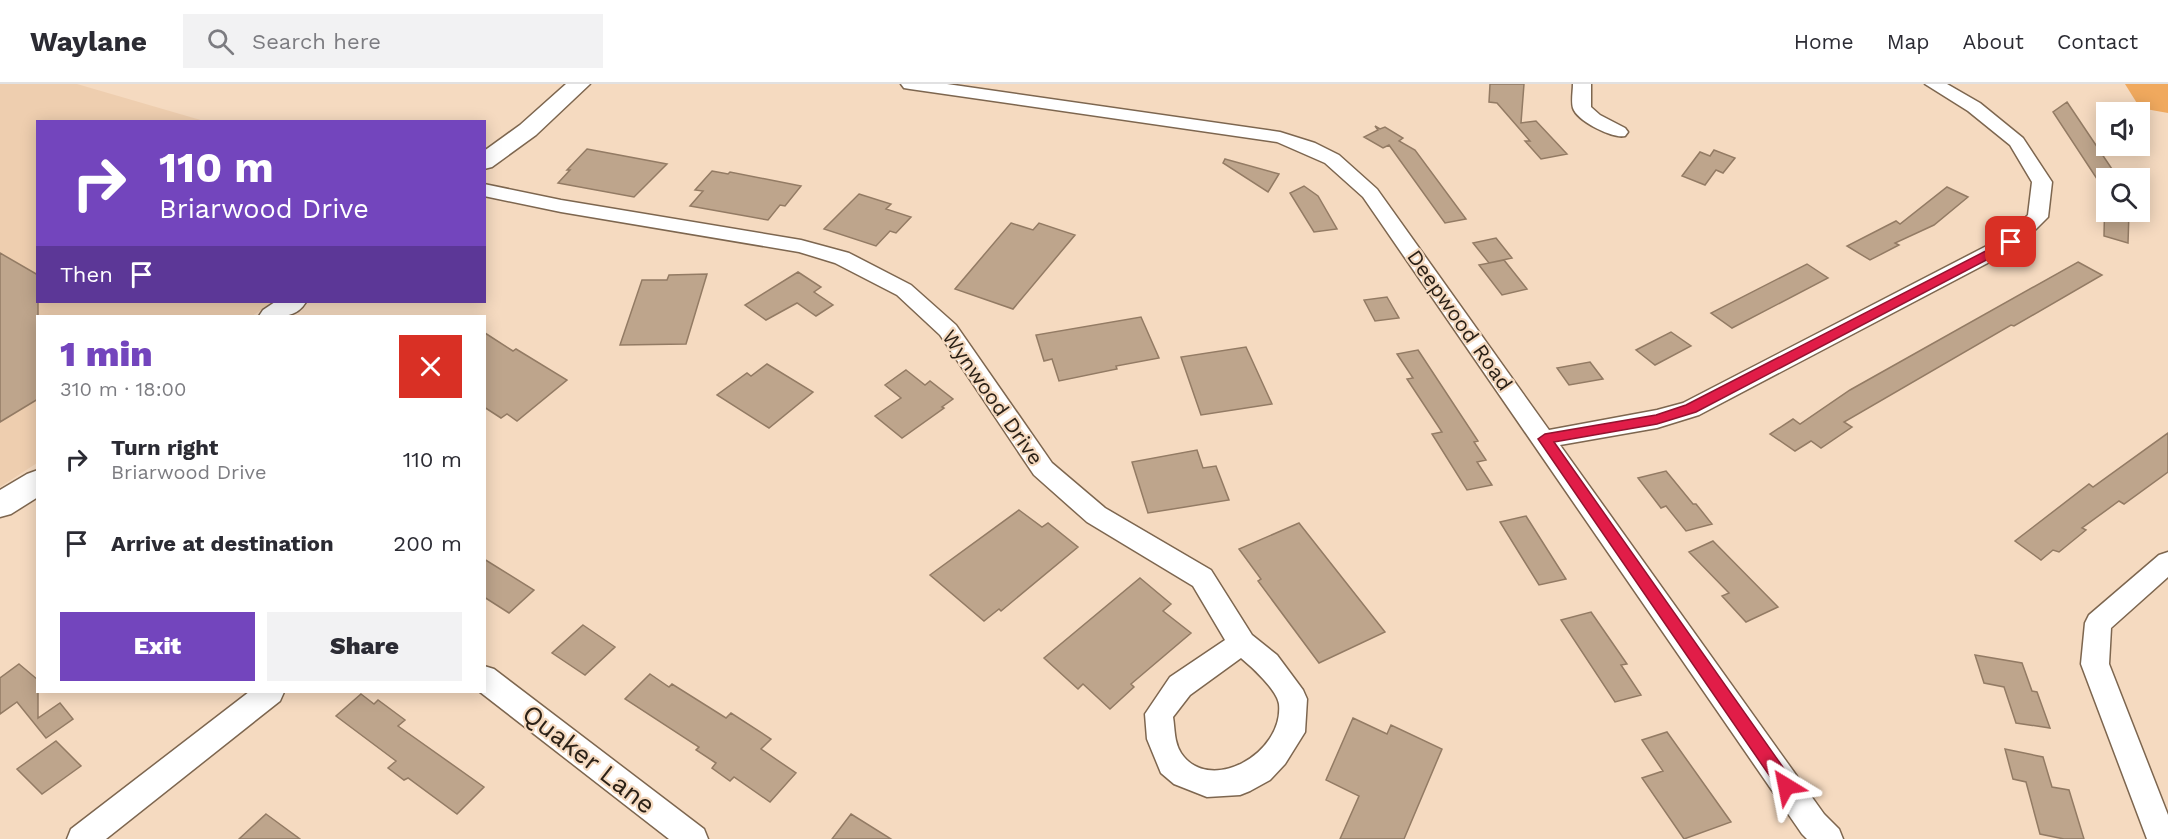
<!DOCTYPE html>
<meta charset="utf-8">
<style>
:root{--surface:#fff;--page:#f2f2f3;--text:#2b2b33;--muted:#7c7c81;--line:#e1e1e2;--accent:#7345bd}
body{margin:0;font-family:"Work Sans",sans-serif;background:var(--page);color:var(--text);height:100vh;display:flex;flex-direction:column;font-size:22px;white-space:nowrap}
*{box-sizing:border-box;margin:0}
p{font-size:20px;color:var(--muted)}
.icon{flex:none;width:33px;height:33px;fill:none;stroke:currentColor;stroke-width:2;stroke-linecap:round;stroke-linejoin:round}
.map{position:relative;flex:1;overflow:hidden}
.details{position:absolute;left:36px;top:231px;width:450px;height:378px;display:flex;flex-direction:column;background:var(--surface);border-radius:0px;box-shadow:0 3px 15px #0003}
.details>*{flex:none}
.top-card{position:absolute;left:36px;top:36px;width:450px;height:183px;border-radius:0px;box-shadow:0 3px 15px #0003;background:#7345bd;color:#fff;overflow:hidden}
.buttons{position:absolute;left:2096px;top:18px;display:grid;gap:12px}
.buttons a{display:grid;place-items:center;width:54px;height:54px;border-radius:0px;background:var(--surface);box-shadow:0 3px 15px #0003;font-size:30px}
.pin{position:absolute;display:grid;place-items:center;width:51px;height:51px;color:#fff;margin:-26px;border-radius:12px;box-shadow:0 3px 9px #0006}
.me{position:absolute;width:66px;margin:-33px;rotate:325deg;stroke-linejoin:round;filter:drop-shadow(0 0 4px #0008)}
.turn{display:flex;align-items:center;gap:21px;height:126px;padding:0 24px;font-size:27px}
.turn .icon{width:78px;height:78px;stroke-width:2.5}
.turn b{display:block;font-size:42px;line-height:51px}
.then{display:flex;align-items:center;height:57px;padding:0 24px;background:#0003;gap:12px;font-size:22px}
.round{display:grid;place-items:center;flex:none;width:63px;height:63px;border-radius:0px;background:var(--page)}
.overview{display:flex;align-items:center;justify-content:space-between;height:102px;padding:0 24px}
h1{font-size:36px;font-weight:800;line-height:45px;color:var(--accent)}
.cta{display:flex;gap:12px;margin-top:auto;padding:12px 24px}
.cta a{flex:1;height:69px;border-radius:0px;background:var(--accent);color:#fff;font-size:24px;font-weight:800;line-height:69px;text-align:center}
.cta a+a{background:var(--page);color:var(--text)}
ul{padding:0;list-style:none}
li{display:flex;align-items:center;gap:18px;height:84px;padding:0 24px}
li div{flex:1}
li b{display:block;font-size:22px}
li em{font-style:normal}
header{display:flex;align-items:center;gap:36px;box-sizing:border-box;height:84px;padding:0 30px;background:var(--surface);border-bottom:2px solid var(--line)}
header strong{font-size:28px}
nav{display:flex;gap:33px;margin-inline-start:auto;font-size:21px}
.search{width:420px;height:54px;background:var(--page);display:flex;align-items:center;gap:15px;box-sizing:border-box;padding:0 21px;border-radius:0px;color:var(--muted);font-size:22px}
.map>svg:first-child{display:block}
.built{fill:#eeceaf}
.green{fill:#f0a95e}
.building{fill:#bea58c;stroke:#937b64;stroke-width:1.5}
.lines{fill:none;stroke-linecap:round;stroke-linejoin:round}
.minor-casing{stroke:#7d664f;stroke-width:3}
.tertiary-casing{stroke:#7d664f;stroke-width:3}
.minor{fill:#fff;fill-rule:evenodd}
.tertiary{fill:#fff;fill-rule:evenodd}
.route{fill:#e11d48;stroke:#92132f;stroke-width:1.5}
.labels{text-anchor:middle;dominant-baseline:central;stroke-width:4.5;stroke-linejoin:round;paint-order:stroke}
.street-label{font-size:21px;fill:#2b2117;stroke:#f5dac0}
.near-street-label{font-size:26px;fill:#2b2117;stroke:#f5dac0}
</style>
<header>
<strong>Waylane</strong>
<div class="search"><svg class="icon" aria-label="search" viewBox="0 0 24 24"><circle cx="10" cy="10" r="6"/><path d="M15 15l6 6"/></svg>Search here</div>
<nav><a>Home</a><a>Map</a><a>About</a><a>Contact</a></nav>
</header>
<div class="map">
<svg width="2168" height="755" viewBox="0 0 2168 755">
<rect width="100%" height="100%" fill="#f5dac0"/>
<path class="built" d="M 0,0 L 77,0 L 204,37 L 38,38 L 38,218 L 273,218 L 252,232 L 38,232 L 37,379 L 0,403 Z"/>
<path class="green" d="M 2125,0 L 2168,0 L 2168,29 L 2140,24 Z"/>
<path class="building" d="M 1490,0 L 1524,0 L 1521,39 L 1536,37 L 1567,70 L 1541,75 L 1525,57 L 1530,57 L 1497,19 L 1489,18 Z
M 2067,18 L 2118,94 L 2106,94 L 2106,128 L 2129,128 L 2128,159 L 2104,152 L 2105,107 L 2053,28 Z
M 1375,42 L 1380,45 L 1385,43 L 1403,54 L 1399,57 L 1415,66 L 1466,135 L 1445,139 L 1389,61 L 1383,64 L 1364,53 L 1378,46 Z
M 587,65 L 667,80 L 634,113 L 558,99 L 570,86 L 567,86 Z
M 1714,66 L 1735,74 L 1723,89 L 1716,86 L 1705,101 L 1682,92 L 1700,68 L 1710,72 Z
M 1225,75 L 1279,90 L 1268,108 L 1223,79 Z
M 712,87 L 728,90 L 730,88 L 801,102 L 785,122 L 780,121 L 768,136 L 690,122 L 703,107 L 695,106 Z
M 1304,102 L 1318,112 L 1337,145 L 1314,148 L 1290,109 Z
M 1947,103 L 1968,113 L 1934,141 L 1895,159 L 1899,161 L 1870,176 L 1847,162 L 1896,137 L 1900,140 Z
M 859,110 L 891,120 L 886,125 L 911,133 L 896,149 L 890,147 L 876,162 L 824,145 Z
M 1011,139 L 1033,146 L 1039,139 L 1075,151 L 1013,225 L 955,205 Z
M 1496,154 L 1512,174 L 1489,179 L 1473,159 Z
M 0,169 L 38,191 L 38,315 L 0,338 Z
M 1504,176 L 1527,205 L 1502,211 L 1479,181 Z
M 2078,178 L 2102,191 L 2014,242 L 2011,241 L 1844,338 L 1852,343 L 1821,364 L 1811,357 L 1795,367 L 1770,350 L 1793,335 L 1800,340 L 1850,306 Z
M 1807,180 L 1828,194 L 1732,244 L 1711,229 Z
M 798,188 L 821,203 L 814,208 L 833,221 L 816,232 L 797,219 L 766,236 L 745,221 Z
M 707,190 L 686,260 L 620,261 L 642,196 L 667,196 L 669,191 Z
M 1387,213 L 1399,234 L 1375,237 L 1364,216 Z
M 1141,233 L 1159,274 L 1116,282 L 1117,285 L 1059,297 L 1052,275 L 1044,277 L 1036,251 Z
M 1671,248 L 1691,262 L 1655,281 L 1636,266 Z
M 485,249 L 513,267 L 516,265 L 567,296 L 517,337 L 507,330 L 501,334 L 484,323 Z
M 1246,263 L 1272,320 L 1201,331 L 1181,273 Z
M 1418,266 L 1478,357 L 1474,358 L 1486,376 L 1477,378 L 1492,401 L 1467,406 L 1432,350 L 1442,348 L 1407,295 L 1413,294 L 1397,270 Z
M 1590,278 L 1603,295 L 1569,301 L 1557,284 Z
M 767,280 L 813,308 L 769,344 L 717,311 L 747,289 L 751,292 Z
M 906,286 L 925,301 L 930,297 L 953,315 L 942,323 L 944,324 L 902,354 L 875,332 L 901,314 L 885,301 Z
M 2168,349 L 2168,388 L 2124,420 L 2119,417 L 2082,444 L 2086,446 L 2059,468 L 2053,466 L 2041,476 L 2015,457 L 2089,400 L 2093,403 Z
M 1197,366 L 1203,384 L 1216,382 L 1229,416 L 1148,429 L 1132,378 Z
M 1666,387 L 1693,420 L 1696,420 L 1712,440 L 1686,447 L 1666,422 L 1661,424 L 1638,394 Z
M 1019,426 L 1042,443 L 1048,439 L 1078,463 L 1001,527 L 999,525 L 984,537 L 930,491 Z
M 1526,432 L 1566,495 L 1539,501 L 1500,438 Z
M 1299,439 L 1385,548 L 1319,579 L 1258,497 L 1261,495 L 1239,465 Z
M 1713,457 L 1778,523 L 1746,538 L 1722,512 L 1729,509 L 1689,468 Z
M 484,475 L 534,506 L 509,529 L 484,513 Z
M 1140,494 L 1171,520 L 1163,527 L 1191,549 L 1131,600 L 1134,603 L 1110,625 L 1083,600 L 1078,605 L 1044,574 Z
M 1591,528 L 1627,580 L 1621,581 L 1641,611 L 1615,618 L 1561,536 Z
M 583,541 L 615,563 L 585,591 L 552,569 Z
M 1975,571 L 2022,579 L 2032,607 L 2037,608 L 2050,644 L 2016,639 L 2004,603 L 1984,599 Z
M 19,580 L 38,596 L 38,634 L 60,619 L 73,635 L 46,654 L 17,618 L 0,630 L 0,594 Z
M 650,590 L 669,603 L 672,600 L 726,634 L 731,629 L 771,655 L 761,665 L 796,689 L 770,718 L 734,693 L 730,697 L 712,684 L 716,679 L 696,666 L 699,663 L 625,615 Z
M 361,610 L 374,620 L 378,616 L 405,636 L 398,642 L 484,703 L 457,730 L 408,694 L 404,696 L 388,684 L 396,677 L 336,632 Z
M 1353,634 L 1387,650 L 1391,641 L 1442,665 L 1404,755 L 1340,755 L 1359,712 L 1326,696 Z
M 1667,648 L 1731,738 L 1684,755 L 1642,694 L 1663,687 L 1642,656 Z
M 56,657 L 81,682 L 42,710 L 17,685 Z
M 2005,665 L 2043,673 L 2052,703 L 2069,706 L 2084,755 L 2064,755 L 2040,750 L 2026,698 L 2013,695 Z
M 266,730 L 300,755 L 239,755 Z
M 851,730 L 891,755 L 832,755 Z"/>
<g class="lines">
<g class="minor-casing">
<path id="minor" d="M 901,0 L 947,0 L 1280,48 L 1315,59 L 1339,71 L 1377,105 L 1549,346 L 1657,326 L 1683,319 L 2004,153 L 2028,131 L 2032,98 L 2010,61 L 1968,27 L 1925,0 L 1947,0 L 1980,19 L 2023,54 L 2052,98 L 2048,133 L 2018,163 L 1699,331 L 1657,344 L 1560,361 L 1824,730 L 1839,745 L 1843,755 L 1807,755 L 1802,750 L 1363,113 L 1325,79 L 1277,58 L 910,5 L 904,4 Z
M 1573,0 L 1591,0 L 1591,23 L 1600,31 L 1625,44 L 1628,48 L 1625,52 C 1613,55 1577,37 1573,24 C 1571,17 1573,7 1573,0 Z
M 484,100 L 561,116 L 801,156 L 849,169 L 911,201 L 956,241 L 1052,379 L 1105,424 L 1211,486 L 1252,551 L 1277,571 L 1303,606 L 1307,615 L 1305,648 L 1285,680 L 1270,696 L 1250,707 L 1240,711 L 1207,713 L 1174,700 L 1161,689 L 1147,655 L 1145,630 L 1170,593 L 1225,556 L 1193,502 L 1087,438 L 1034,391 L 940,251 L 897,211 L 835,179 L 799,168 L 561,128 L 484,112 ZM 1241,574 C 1252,583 1277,606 1279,620 C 1284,670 1209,711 1181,669 C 1174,658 1175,645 1173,633 L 1190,611 Z
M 2168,468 L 2168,493 L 2111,544 L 2109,580 L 2168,731 L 2168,755 L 2147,755 L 2081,580 L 2085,539 L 2089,531 L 2159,471 Z
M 484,582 L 494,585 L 704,745 L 708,755 L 669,755 L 480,608 L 484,608 Z
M 249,608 L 284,608 L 280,617 L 106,755 L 67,755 L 71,745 Z"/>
</g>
<g class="tertiary-casing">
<path id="tertiary" d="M 566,0 L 590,0 L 536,51 L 492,83 L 484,85 L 484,67 L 520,41 Z
M 275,218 L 306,218 C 295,236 278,232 259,232 L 263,226 Z
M 38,386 L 38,413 L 11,430 L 0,433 L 0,406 L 27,390 Z"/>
</g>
<use href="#minor" class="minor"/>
<use href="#tertiary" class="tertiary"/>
</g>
<path class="route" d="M 2011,154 L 2016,158 L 2015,161 L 1696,328 L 1657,340 L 1554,358 L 1792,696 L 1794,702 L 1792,707 L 1786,710 L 1780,707 L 1538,355 L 1545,350 L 1656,331 L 1686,321 Z"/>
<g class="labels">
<g class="street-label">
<text transform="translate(1460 236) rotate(55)">Deepwood Road</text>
<text transform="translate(993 313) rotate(55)">Wynwood Drive</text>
</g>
<g class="near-street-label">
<text transform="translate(589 675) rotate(38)">Quaker Lane</text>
</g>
</g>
</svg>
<div class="buttons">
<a><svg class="icon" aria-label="sound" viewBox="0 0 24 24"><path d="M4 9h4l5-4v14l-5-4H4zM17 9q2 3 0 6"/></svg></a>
<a><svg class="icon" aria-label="search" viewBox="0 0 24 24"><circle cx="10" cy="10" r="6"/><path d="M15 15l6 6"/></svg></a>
</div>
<div class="pin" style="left:2011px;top:158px;background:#d93025"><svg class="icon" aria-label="arrive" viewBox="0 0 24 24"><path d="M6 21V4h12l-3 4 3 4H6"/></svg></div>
<svg class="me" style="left:1786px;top:702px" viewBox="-20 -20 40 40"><path d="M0-17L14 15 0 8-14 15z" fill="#e11d48" stroke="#fff" stroke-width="4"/></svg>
<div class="top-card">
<div class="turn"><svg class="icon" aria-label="right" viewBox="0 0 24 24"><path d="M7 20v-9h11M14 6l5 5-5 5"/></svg><div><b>110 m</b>Briarwood Drive</div></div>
<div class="then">Then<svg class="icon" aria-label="arrive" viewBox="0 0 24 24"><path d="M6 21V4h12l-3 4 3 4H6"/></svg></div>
</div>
<section class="details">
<div class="overview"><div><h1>1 min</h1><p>310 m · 18:00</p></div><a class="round" style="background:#d93025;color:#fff"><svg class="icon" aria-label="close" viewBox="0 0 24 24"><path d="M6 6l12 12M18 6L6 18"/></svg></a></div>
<ul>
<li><svg class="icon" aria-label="right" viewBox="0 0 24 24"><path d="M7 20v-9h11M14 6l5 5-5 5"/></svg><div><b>Turn right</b><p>Briarwood Drive</p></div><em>110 m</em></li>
<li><svg class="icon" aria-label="arrive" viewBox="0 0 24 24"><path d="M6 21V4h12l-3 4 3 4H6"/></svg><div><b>Arrive at destination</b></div><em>200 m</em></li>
</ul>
<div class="cta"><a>Exit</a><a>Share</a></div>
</section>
</div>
